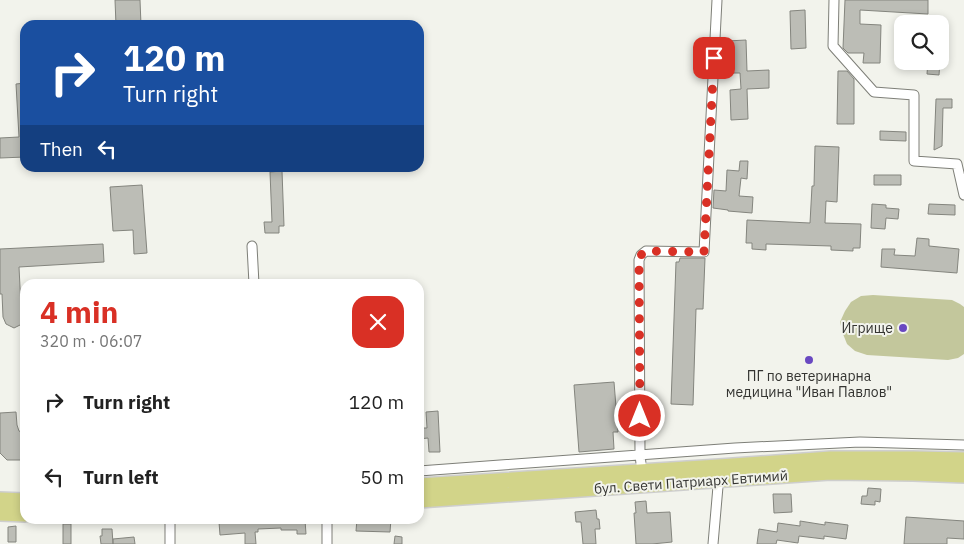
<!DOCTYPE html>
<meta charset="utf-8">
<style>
:root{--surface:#fff;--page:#f2f2f2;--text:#222;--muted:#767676;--accent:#d93025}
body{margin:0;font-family:"IBM Plex Sans",sans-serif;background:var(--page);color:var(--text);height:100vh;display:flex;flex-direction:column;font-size:19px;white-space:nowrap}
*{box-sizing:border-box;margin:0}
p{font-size:16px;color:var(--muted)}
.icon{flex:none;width:28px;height:28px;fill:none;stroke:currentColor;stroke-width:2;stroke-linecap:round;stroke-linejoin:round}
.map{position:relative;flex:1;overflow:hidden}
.sheet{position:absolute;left:20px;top:279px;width:404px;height:245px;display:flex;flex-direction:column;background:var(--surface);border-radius:15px;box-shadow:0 2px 8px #0003}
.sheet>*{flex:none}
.hud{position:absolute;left:20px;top:20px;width:404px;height:152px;border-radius:15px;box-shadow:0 2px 8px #0003;background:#1a4fa0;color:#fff;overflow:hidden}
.controls{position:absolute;left:894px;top:15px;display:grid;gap:10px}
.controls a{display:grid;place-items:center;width:55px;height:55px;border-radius:10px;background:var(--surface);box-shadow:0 2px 8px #0003;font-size:25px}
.pin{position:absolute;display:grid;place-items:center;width:42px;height:42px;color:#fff;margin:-21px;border-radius:10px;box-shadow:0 2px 8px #0006}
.me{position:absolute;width:55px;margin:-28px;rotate:0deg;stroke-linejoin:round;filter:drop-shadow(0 0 4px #0008)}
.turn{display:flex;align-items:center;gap:18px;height:105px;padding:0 20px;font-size:22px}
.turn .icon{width:65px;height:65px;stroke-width:2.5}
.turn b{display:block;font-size:35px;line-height:42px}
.then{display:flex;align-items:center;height:48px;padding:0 20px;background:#0003;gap:10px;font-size:19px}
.round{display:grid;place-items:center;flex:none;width:52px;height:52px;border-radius:15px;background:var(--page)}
.overview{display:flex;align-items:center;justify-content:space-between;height:85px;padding:0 20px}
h1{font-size:30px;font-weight:700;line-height:38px;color:var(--accent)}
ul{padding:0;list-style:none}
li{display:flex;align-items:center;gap:15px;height:75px;padding:0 20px}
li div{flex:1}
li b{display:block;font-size:19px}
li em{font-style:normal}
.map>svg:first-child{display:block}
.green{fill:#c3c79c}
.building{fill:#bcbdb6;stroke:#84857e}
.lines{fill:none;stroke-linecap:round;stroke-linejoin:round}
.minor-casing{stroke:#7e7f78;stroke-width:11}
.primary-casing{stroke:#cecece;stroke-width:18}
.minor{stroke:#fff;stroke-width:9}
.primary{stroke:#d2d489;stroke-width:15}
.route{stroke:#d93025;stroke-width:9;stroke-dasharray:0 16.2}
.poi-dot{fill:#6948c1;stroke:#f2f3ec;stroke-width:2}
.labels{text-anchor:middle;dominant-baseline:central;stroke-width:4;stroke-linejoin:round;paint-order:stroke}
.poi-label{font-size:14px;fill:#343431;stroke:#f2f3ec;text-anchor:end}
.street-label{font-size:14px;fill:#343431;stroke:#f2f3ec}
</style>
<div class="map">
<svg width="964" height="544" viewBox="0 0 964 544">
<rect width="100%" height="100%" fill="#f2f3ec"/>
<path class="green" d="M 873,295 L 952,300 L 960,304 L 964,307 L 964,354 L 958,358 L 948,360 L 867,355 L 855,351 L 847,344 L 843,334 L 840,322 L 845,311 L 851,302 L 861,296 Z"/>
<path class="building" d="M 115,0 L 140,0 L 141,25 L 116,25 Z
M 845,0 L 928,0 L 928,14 L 860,10 L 860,24 L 881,25 L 880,63 L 863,63 L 864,53 L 848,53 L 843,48 Z
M 805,10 L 806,48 L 791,49 L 790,11 Z
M 746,40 L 747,71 L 769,70 L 769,88 L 747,89 L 748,119 L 731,120 L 730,90 L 741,89 L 740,73 L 729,73 L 727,41 Z
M 895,48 L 902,49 L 902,60 L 895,59 Z
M 928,61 L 940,61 L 939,75 L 927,74 Z
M 838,71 L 847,71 L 854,79 L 854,124 L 837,124 Z
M 25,83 L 25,157 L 0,158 L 0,138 L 19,137 L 16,84 Z
M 936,99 L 952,99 L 952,108 L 943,108 L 942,146 L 934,150 Z
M 880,131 L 906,132 L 906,141 L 880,140 Z
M 815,146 L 839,147 L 837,202 L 826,201 L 825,223 L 861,224 L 860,248 L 853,248 L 853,251 L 831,250 L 831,246 L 766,244 L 766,250 L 752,249 L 752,243 L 746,243 L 747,220 L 810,223 L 812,186 L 814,186 Z
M 740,161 L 748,161 L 747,179 L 741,178 L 739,196 L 753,197 L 752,213 L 728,211 L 728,210 L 713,208 L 714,190 L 726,191 L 727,170 L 739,171 Z
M 282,171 L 284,226 L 279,226 L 279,233 L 265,233 L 264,222 L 272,222 L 270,172 Z
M 874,175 L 901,175 L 901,185 L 874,185 Z
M 142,185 L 147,253 L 134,254 L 133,230 L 113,231 L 110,187 Z
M 872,204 L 886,205 L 886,208 L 899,209 L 898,219 L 886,218 L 885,229 L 871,228 Z
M 929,204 L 955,205 L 955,215 L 928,214 Z
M 917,238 L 929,239 L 929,246 L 959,249 L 957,273 L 881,267 L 882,249 L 895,249 L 894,255 L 915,256 Z
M 103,244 L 104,262 L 19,267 L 21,307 L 25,307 L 25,324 L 22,324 L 14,328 L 6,324 L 3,317 L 2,294 L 0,294 L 0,249 Z
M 680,258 L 705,258 L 703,309 L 696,309 L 693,405 L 671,404 L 676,262 L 679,262 Z
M 614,382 L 618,432 L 613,432 L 614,449 L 579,452 L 574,385 Z
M 438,411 L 440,452 L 429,452 L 428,438 L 419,439 L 419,428 L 427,428 L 426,412 Z
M 16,412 L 17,425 L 19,431 L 25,434 L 25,460 L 7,460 L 0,453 L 0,413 Z
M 868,488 L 881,489 L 880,502 L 875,501 L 875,505 L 861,504 L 862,496 L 867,496 Z
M 773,494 L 791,494 L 792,512 L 774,513 Z
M 646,501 L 647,513 L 670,512 L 672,542 L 652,544 L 636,544 L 634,513 L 636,513 L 635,502 Z
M 596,510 L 597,519 L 599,519 L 600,529 L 595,529 L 596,544 L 583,544 L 581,522 L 576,522 L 575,512 Z
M 906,517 L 964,521 L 964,539 L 947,538 L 947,544 L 904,544 Z
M 267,519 L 273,519 L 273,520 L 305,520 L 306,534 L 297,534 L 297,530 L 281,530 L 281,528 L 258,529 L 258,532 L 255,532 L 256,544 L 245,544 L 245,533 L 220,535 L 219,522 Z
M 357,519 L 391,519 L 390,532 L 356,531 Z
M 800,521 L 825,525 L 825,522 L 848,525 L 846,539 L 824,536 L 824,539 L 799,536 L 798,543 L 777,540 L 776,544 L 757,544 L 759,529 L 777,532 L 778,523 L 800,526 Z
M 63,524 L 71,524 L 71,544 L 63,544 Z
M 16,526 L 16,542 L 8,542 L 8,527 Z
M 102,529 L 112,529 L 113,544 L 101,544 L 100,536 L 102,536 Z
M 395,536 L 402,537 L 402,544 L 394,544 Z
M 134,537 L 135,544 L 113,544 L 113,539 Z"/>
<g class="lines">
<g class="minor-casing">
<path id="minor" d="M 834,0 L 833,46 L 874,92 L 914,95 L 914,161 L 957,164 L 964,195
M 252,246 L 254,284
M 419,471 L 735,448 L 860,442 L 964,445
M 642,472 L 640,455 L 639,260 L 641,255 L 646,251 L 704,252 L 717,0
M 170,519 L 170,544
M 327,519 L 327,544
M 713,544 L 719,475"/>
</g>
<g class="primary-casing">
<path id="primary" d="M 419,486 L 719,467 L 831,459 L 913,459 L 964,460
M 0,500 L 25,501
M 419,500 L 830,472 L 913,473 L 964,475
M 0,513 L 25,514"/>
</g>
<use href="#minor" class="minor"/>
<use href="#primary" class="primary"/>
</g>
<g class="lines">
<path class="route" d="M 640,416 L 639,260 L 641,255 L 646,251 L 704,252 L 714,58"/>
</g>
<g class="poi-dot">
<circle cx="903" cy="328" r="5"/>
<circle cx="809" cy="360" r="5"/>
</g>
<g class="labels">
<g class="poi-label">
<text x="893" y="328">Игрище</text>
<text x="809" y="376" text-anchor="middle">ПГ по ветеринарна<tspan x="809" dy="16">медицина "Иван Павлов"</tspan></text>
</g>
<g class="street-label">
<text transform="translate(691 482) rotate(-4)">бул. Свети Патриарх Евтимий</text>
</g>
</g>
</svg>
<div class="controls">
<a><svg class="icon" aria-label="search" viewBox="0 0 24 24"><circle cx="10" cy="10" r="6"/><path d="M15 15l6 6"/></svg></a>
</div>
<div class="pin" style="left:714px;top:58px;background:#d93025"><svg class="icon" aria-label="arrive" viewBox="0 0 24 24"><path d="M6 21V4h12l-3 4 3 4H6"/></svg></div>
<svg class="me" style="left:640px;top:416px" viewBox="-20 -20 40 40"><circle r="17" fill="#d93025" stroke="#fff" stroke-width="3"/><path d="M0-11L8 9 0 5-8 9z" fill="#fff"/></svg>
<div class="hud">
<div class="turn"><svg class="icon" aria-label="right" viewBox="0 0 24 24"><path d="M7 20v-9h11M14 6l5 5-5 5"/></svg><div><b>120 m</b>Turn right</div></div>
<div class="then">Then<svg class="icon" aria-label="left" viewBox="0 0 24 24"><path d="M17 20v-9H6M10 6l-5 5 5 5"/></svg></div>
</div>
<section class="sheet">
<div class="overview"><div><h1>4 min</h1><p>320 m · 06:07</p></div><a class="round" style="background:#d93025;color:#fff"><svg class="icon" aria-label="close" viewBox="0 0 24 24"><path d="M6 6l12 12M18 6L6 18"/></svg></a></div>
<ul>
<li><svg class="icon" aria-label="right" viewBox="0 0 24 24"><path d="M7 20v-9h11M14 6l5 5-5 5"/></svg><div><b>Turn right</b></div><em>120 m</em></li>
<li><svg class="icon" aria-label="left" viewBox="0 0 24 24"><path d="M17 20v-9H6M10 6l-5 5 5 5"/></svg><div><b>Turn left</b></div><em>50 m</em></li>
</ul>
</section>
</div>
